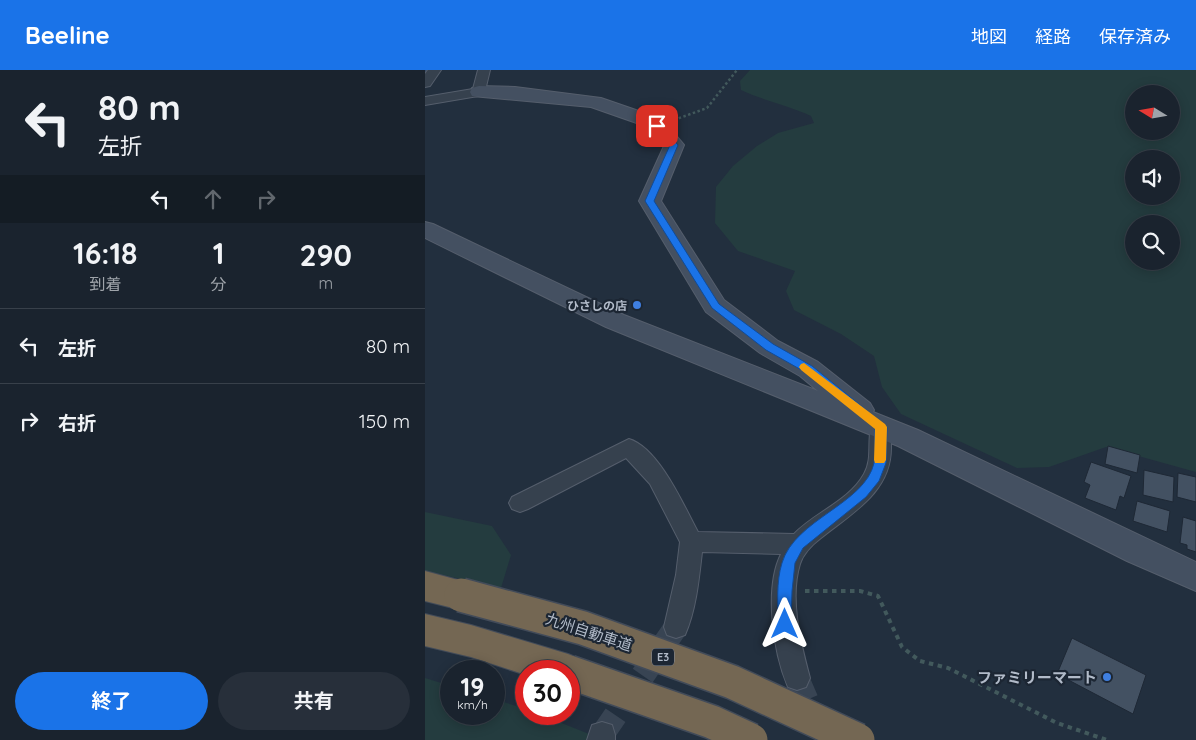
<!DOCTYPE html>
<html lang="ja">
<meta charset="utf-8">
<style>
:root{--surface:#1a232e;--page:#272f3a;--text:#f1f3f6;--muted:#9fa4aa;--line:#38404a;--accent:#1a73e8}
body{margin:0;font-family:Quicksand,"Noto Sans JP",sans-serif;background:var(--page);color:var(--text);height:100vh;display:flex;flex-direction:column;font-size:19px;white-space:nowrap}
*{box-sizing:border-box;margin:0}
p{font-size:16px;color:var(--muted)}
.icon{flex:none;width:28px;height:28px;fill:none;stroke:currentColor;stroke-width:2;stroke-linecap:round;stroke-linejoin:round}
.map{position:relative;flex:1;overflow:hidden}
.sheet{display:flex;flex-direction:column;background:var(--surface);width:425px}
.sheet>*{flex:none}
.banner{background:#1a232e;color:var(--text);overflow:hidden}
.needle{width:32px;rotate:281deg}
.tools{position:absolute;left:700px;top:15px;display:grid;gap:10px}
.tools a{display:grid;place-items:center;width:55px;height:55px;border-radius:50%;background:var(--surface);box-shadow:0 2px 12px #0003,0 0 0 1px var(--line);font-size:25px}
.speed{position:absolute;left:15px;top:590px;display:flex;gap:10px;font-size:25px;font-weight:700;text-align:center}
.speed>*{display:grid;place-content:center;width:65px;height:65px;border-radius:50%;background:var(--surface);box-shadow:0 2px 12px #0003,0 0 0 1px var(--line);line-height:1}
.speed small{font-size:12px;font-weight:400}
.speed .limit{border:8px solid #d22;background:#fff;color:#111}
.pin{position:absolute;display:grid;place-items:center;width:42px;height:42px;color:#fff;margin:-21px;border-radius:10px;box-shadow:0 2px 8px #0006}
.me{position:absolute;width:55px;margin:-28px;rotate:0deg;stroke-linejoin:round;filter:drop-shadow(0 0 4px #0008)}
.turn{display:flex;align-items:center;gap:18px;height:105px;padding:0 15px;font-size:22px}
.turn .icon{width:65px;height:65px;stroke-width:2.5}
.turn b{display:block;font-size:35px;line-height:42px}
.lanes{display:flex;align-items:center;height:48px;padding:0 15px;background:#0003;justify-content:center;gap:25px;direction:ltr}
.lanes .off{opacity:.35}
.eta{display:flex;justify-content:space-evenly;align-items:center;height:85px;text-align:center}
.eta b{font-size:30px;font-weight:700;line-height:35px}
.cta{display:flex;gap:10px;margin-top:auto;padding:10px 15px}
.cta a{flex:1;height:58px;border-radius:30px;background:var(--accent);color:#fff;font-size:20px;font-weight:700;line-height:58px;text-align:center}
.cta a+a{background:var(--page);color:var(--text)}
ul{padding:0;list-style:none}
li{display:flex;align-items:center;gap:15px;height:75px;padding:0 15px;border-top:1px solid var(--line)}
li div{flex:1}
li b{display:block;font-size:19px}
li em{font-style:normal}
header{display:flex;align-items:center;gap:30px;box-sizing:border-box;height:70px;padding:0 25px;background:var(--accent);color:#fff}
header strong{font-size:24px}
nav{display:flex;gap:28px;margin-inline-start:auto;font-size:18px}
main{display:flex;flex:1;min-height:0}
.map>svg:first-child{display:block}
.green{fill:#243c3f;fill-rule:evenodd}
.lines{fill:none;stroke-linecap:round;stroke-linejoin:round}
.river{fill:#374c68;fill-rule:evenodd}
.building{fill:#435162;stroke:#1e2835}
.street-tunnel{stroke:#384453;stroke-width:24;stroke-dasharray:24 12;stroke-linecap:butt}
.street-casing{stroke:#555e6c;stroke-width:2}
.secondary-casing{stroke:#555e6c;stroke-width:2}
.highway-casing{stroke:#424b59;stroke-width:2}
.path-far1{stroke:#42595c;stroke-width:2.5;stroke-dasharray:2.5 2.5;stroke-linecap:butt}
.path{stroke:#42595c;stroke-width:4;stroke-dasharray:4.5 4.5;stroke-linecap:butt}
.street{fill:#36414e;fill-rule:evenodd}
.secondary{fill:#445061;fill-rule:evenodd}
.highway{fill:#746753;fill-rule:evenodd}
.highway-bridge-casing{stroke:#424b59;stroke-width:36;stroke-linecap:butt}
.highway-bridge{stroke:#746753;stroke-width:33}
.route{fill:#1a73e8;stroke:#114b97}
.slow{fill:#f59e0b}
.shop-dot{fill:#3f7fe0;stroke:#1c2633;stroke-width:2}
.labels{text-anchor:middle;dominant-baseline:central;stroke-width:4.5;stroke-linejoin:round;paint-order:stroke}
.shield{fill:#1c2633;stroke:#858e9c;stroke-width:1}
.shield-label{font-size:11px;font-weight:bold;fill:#b2bbc9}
.poi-label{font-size:12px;font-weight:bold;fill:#b2bbc9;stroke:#1c2633;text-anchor:end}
.near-street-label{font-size:15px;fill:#b2bbc9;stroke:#1c2633}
.near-poi-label{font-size:15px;font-weight:bold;fill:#b2bbc9;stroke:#1c2633;text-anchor:end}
</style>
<header>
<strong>Beeline</strong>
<nav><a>地図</a><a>経路</a><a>保存済み</a></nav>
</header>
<main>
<section class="sheet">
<div class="banner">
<div class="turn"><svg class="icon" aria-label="left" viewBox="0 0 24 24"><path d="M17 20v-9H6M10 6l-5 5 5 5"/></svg><div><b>80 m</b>左折</div></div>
<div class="lanes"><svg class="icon" aria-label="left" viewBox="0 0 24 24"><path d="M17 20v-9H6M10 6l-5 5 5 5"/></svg><svg class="icon off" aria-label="ahead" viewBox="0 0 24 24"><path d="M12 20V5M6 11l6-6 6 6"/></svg><svg class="icon off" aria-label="right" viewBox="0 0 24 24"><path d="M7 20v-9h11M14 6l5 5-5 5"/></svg></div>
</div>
<div class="eta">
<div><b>16:18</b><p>到着</p></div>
<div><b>1</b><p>分</p></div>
<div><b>290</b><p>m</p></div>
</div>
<ul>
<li><svg class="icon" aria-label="left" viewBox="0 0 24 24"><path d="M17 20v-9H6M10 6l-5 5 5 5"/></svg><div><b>左折</b></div><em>80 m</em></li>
<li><svg class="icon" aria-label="right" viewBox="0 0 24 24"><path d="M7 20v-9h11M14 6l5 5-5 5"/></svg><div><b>右折</b></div><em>150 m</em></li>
</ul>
<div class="cta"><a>終了</a><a>共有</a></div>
</section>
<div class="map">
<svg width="771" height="670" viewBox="0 0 771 670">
<rect width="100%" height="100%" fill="#222f3e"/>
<path class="green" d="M 325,0 L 771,0 L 771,402 L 681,377 L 624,397 L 592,398 L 476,344 L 457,317 L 449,286 L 416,264 L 369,240 L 361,221 L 370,201 L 313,181 L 290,153 L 291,117 L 308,96 L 332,76 L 353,63 L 389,53 L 386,46 C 363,35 339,31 316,20 L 315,11 ZM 709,24 L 746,24 L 746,61 L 709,61 ZM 709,89 L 746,89 L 746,126 L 709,126 ZM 709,154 L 746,154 L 746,191 L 709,191 Z
M 0,442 L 67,456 L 86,485 L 76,518 L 0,501 Z
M 0,608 L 26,616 L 26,644 L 69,644 L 69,629 L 101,639 L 101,644 L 114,644 L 179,670 L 0,670 Z"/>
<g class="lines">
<path class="river" d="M 0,0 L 14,0 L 9,8 L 0,10 Z"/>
</g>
<path class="building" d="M 683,376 L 715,385 L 712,403 L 680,394 Z
M 666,392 L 706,406 L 699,428 L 695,426 L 691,440 L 660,428 L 665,415 L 659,412 Z
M 719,400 L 749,407 L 748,432 L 718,425 Z
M 753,403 L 771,407 L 771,432 L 752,427 Z
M 712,431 L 745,441 L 742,462 L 708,451 Z
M 758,447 L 771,451 L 771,482 L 762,479 L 762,475 L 755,473 Z
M 647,568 L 721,605 L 708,644 L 632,604 Z"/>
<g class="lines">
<path class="street-tunnel" d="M 372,608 L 391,652
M 177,665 L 251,557"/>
<g class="street-casing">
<path id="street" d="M 3,0 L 16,0 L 5,16 L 0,17 L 0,4 Z
M 53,0 L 65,0 L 59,25 L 0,35 L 0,27 L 48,19 Z
M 456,349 L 463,351 C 467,359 466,369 466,378 C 466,422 427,443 396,468 C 388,474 378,484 375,494 C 364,529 376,574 385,608 L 381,617 L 372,620 L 363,617 C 348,582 339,518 356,484 L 277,482 C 274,509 271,540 260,565 L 251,568 L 242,565 L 239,557 L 251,505 L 255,472 L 225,414 L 201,388 L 103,439 L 95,442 L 87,439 L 84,433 L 87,427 L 204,369 C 234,378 259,436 273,462 L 369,464 C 390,442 424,431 439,404 C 449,387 440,367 449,351 Z
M 177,652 L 187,655 L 190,665 L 190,670 L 162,670 L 167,655 Z"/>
</g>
<g class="secondary-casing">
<path id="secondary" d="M 54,16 L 90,17 L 176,28 L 237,49 L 259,75 L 236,131 L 299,230 L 353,271 L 393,292 L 445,333 L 449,340 L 448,342 L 493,360 L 771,492 L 771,521 L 702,491 L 473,376 L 181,257 L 0,168 L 0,152 L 8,154 L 199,245 L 393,321 L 375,306 L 335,283 L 281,242 L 214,131 L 239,76 L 223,57 L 166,37 L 47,26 L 45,22 L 47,18 Z"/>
</g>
<g class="highway-casing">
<path id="highway" d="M 0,501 L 48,514 L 52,525 L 48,536 L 36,540 L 0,531 Z
M 0,544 L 46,555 L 143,584 L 155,589 L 161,601 L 155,613 L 144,618 L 144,601 L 101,601 L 101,605 L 46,587 L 0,576 Z"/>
</g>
<path class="path-far1" d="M 249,50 L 282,38 L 312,0"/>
<path class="path" d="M 380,521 L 435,521 L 453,526 L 477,577 L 495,591 L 523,598 L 632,653 L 682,670"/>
<use href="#street" class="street"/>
<use href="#secondary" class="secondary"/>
<use href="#highway" class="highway"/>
<g class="highway-bridge-casing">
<path id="highway-bridge" d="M 36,525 L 158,558 L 307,612 L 433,670
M 144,602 L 287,652 L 326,670"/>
</g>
<use href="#highway-bridge" class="highway-bridge"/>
</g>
<path class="route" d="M 229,54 L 235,54 L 253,75 L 229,131 L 294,234 L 348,274 L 387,296 L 462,357 L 461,393 L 454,411 L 441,427 L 378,478 L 370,493 L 367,521 L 366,554 L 364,558 L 360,560 L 355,558 L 353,554 C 353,534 351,512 357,493 C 370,449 440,434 449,393 C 451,382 449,370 450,358 L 380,302 L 341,280 L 287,238 L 220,131 L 245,75 L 229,57 Z"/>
<path class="slow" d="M 379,293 L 460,354 L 462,357 L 461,390 L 459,393 L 450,393 L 449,390 L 450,359 L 376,300 L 374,297 L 376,294 Z"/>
<g class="shop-dot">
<circle cx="212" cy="235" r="5"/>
<circle cx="682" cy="607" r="5"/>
</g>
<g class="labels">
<rect class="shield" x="227" y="578.5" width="22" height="17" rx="4"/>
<g class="shield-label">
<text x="238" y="587">E3</text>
</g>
<g class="poi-label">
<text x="202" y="235">ひさしの店</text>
</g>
<g class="near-street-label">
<text transform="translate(164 562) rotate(18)">九州自動車道</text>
</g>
<g class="near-poi-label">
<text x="672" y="607">ファミリーマート</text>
</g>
</g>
</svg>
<div class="tools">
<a><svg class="needle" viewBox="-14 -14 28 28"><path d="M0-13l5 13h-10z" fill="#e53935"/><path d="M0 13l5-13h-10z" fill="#9fa4aa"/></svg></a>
<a><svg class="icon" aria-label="sound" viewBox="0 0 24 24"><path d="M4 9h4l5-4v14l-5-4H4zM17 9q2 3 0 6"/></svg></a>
<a><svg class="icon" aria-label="search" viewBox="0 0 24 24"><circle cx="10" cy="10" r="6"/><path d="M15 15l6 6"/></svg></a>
</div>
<div class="speed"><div>19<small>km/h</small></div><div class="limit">30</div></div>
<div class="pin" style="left:232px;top:56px;background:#d93025"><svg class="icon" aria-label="arrive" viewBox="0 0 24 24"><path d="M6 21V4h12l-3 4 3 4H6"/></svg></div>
<svg class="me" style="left:360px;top:554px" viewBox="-20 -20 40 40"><path d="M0-17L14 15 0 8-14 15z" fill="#1a73e8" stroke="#fff" stroke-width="4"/></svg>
</div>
</main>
